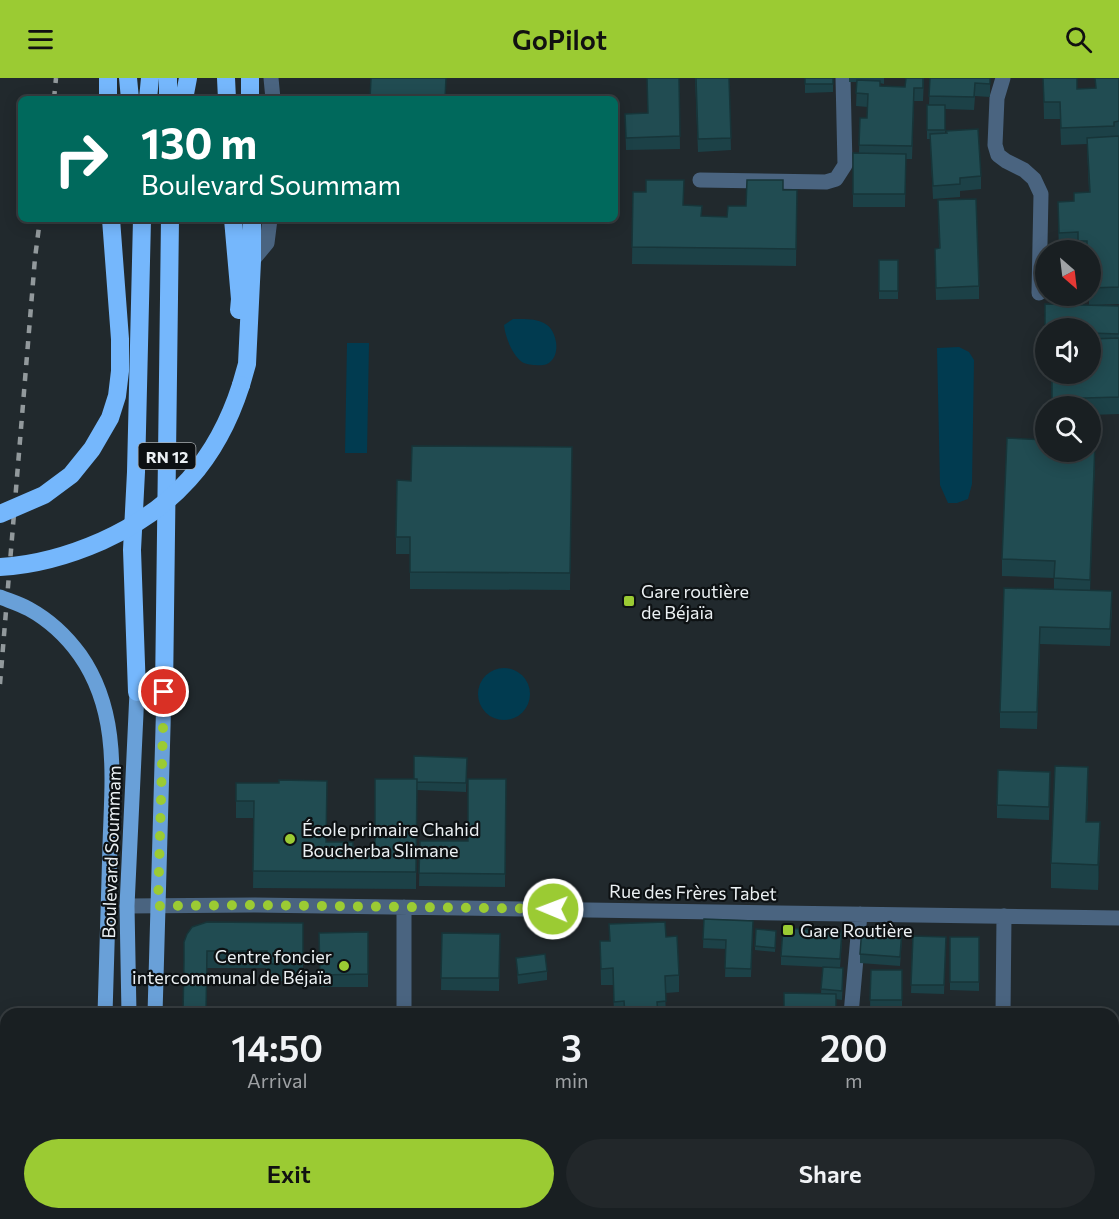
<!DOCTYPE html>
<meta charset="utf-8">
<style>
:root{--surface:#191f22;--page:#22272a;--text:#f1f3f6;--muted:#9fa2a5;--line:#373d40;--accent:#9bcb33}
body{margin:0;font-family:Commissioner,sans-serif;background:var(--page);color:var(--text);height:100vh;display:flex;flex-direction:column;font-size:22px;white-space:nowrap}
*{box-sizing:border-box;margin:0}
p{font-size:20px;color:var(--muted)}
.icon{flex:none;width:33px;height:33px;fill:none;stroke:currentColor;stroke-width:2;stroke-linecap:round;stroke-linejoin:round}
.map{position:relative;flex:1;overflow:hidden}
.side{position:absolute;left:0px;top:930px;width:1119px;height:212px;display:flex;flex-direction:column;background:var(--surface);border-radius:18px 18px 0 0;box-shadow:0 3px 15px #0003,0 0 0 2px var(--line)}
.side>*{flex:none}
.guide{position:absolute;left:18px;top:18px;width:600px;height:126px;border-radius:9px;box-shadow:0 3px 15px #0003,0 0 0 2px var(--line);background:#00695c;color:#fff;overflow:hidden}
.needle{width:39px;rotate:152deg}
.fabs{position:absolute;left:1035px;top:162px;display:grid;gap:12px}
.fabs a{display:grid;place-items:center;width:66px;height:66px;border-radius:50%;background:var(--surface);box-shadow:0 3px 15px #0003,0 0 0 2px var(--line);font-size:30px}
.pin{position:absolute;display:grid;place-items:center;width:51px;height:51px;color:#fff;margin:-26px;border:3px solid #fff;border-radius:50%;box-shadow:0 2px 6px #0007}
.me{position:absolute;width:66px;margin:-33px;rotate:271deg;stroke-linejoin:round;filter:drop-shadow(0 0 4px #0008)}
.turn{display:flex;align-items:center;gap:21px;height:126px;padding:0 24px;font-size:27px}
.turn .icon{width:78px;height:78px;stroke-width:2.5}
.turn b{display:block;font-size:42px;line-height:51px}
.eta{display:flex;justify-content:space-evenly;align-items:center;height:102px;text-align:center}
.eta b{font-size:36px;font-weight:600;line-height:42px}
.action{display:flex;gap:12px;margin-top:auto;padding:12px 24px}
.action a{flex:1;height:69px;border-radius:36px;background:var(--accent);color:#111;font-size:24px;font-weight:600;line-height:69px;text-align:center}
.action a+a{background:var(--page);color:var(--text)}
header{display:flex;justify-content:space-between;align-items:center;height:78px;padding:0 24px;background:var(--accent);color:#111;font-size:27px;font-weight:600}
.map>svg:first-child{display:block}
.green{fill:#013b50}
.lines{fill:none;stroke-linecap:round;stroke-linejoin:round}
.minor{stroke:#4a6480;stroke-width:15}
.major{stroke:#69a0d8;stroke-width:15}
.highway{stroke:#75b7fc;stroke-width:18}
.rail{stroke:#92999c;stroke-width:4.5;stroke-dasharray:8 8;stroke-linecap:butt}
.major-bridge{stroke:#69a0d8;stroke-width:15}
.highway-bridge{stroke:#75b7fc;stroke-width:18}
.wall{fill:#1c4147}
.shaded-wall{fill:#173539}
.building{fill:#214c52;stroke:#173539;stroke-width:1.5}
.route{stroke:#9bcb33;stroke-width:10;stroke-dasharray:0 18}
.poi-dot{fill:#9bcb33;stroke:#0d1113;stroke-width:2}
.labels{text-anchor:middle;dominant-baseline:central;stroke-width:4.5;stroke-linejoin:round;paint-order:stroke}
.shield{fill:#0d1113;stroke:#a8adb0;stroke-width:1.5}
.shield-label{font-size:16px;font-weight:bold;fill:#ebf0f3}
.poi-label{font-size:18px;fill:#ebf0f3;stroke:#0d1113;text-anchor:start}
.street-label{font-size:18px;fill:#ebf0f3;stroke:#0d1113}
</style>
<header><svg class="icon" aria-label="menu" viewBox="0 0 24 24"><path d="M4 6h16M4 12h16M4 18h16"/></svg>GoPilot<svg class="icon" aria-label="search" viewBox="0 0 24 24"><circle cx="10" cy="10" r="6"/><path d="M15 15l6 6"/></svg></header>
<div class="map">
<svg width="1119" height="1141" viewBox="0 0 1119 1141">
<rect width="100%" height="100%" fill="#21292d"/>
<path class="green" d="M 513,241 C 533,241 552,240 556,264 C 557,270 556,278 552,282 C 548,287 542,288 535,287 C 531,287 525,286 522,284 C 512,277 505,258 504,247 Z
M 347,265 L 369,265 L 367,375 L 345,375 Z
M 959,269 L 969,274 L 974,282 L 972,406 L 968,421 L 957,425 L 948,425 L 940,407 L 937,270 Z
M478 616a26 26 0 1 1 52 0a26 26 0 1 1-52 0Z"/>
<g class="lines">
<path class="minor" d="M 271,0 L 273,21
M 1003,0 L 997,20 L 995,67 L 998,77 L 1006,83 L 1024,92 L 1034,101 L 1041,116 L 1039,215
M 700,102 L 826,104 L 836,101 L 845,87 L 843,0
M 252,183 L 267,165 L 270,141
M 127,828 L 255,827 L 1119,840
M 404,829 L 404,936
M 851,936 L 860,836
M 1003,936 L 1004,838
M 1113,1015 L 1119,1015
M 400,1141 L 400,1136
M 833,1141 L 833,1136
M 1001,1141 L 1001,1136"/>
<path class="major" d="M 129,936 L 127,828 L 137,614
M 155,936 L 164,614
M 111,1136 L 111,1141
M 125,1141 L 125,1136
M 151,1141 L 151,1136"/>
<path class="highway" d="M 128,0 L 130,21
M 226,0 L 227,21
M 250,0 L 250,21
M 108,21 L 108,0
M 148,21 L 150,0
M 168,21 L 168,0
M 184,21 L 188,0
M 233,141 L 240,221 L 239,232
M 241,307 L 247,286 L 252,183 L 252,141
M 137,614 L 132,472 L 136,394 L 142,141
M 164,614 L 170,141"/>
<path class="rail" d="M 54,21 L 56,0
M 0,606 L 35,180 L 40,141"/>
<path class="major-bridge" d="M 0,519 C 10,523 20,526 29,531 C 49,542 67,559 80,577 C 120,634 112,701 110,767 C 108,823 107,880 105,936"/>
<path class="highway-bridge" d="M 0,436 L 44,417 L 71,397 L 92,371 L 110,340 L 117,318 L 120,293 L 120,261 L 111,141
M 0,489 C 37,487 68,478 102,463 C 173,431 217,382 241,307"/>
</g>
<path class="wall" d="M 679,0 L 680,71 L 626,72 L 625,36 L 647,35 Z
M 695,0 L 729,0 L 731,72 L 698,74 Z
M 805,0 L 833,0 L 833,14 L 805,15 Z
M 849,0 L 884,0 L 884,6 L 880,5 L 880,8 L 905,9 L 924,0 L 923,23 L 914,23 L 912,81 L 906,81 L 905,129 L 853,129 L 853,75 L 859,75 L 860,40 L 867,40 L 868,29 L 856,28 L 857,4 L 849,4 Z
M 930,0 L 990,0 L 990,19 L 975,18 L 974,32 L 945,31 L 945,55 L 981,98 L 981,111 L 960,113 L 960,119 L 933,121 L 930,61 L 927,61 L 927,27 L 929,27 Z
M 1043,0 L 1077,11 L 1095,10 L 1095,0 L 1119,0 L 1119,226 L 1092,227 L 1119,228 L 1119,336 L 1090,337 L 1090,328 L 1052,328 L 1051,296 L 1090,296 L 1090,250 L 1046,250 L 1046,267 L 1045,267 L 1045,226 L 1089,227 L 1089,218 L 1090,218 L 1090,172 L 1078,172 L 1078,171 L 1059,172 L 1058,141 L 1058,124 L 1074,123 L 1089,114 L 1087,66 L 1061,67 L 1060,41 L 1044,41 Z
M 783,112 L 797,112 L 796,188 L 632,186 L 633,114 L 684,127 L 702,138 L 727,139 L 746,128 Z
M 938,122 L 979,208 L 979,221 L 936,222 L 935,183 L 939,170 Z
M 400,141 L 442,141 L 442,142 Z
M 879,182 L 898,182 L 898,221 L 879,221 Z
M 572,369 L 570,512 L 410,511 L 410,476 L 396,476 L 396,459 L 411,403 Z
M 1095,381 L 1090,512 L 1112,530 L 1110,568 L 1040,566 L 1037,651 L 1000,650 L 1000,634 L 1054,511 L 1054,500 L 1002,498 L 1002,481 Z
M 467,680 L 466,714 L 417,712 L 416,811 L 253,810 L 254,740 L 236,740 L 236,705 L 326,764 L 353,777 L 375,778 L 414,701 Z
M 506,701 L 505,809 L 419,808 L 420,763 L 468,763 Z
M 1050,707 L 1049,742 L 997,740 L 997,727 Z
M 1088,713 L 1087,744 L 1100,768 L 1098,812 L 1051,810 L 1051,785 Z
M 704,841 L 753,843 L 751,899 L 725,899 L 726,871 L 703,870 Z
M 303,845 L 303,903 L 266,903 L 266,890 L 207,890 L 184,893 L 184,864 Z
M 609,846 L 666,859 L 679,897 L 679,914 L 665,915 L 666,936 L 614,936 L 613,907 L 601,907 L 600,863 L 609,863 Z
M 776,853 L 775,874 L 755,872 L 755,868 Z
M 368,854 L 368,909 L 320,909 L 319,855 Z
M 442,855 L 500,856 L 499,913 L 441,912 Z
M 913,858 L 946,859 L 944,916 L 911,915 Z
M 950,859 L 979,859 L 979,913 L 950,912 Z
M 902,860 L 900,888 L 860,885 L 860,876 Z
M 842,862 L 840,890 L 843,899 L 842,922 L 836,921 L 821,915 L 823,889 L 781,887 L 781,878 Z
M 516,880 L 547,893 L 547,902 L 518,906 Z
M 871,892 L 902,892 L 902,931 L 870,931 Z
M 1117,1096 L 1119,1141 L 1074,1141 L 1074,1136 L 1113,1136 Z
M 595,1136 L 634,1136 L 634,1141 L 595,1141 Z
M 683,1136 L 701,1136 L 701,1141 L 683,1141 Z
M 743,1136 L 762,1136 L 761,1139 L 743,1139 Z
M 842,1136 L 873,1136 L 873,1139 Z"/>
<path class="shaded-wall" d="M 1095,364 L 1095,381 L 1090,519 L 1090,502 Z
M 1088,689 L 1088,713 L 1086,768 L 1086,744 Z
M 1100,744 L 1100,768 L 1098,812 L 1098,787 Z"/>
<path class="building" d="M 371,0 L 446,0 L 445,21 L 370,21 Z
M 647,0 L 679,0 L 680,58 L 626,60 L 625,36 L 648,35 Z
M 696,0 L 729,0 L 731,60 L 698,61 Z
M 805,0 L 833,0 L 833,6 L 805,6 Z
M 906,0 L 923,0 L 923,10 L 914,10 L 912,68 L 859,67 L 860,40 L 867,40 L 868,16 L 856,15 L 857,2 L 880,3 L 880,8 L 905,9 Z
M 930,0 L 990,0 L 990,6 L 975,5 L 974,19 L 929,18 Z
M 1043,0 L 1077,0 L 1077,11 L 1096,10 L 1095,0 L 1119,0 L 1119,43 L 1114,44 L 1114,48 L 1061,50 L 1060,24 L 1044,24 Z
M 927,27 L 945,27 L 945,52 L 927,52 Z
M 978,51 L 981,98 L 960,100 L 960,106 L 933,108 L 930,56 L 947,55 L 946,53 Z
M 1119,58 L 1119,209 L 1090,210 L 1090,172 L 1087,172 L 1087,163 L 1078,163 L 1078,154 L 1059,155 L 1058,124 L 1074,123 L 1074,115 L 1090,114 L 1087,60 Z
M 853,75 L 906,76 L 905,116 L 853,116 Z
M 646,102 L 684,102 L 683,127 L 702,128 L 701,138 L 727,139 L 728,128 L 746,128 L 747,102 L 783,102 L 783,112 L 797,112 L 796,171 L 632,169 L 633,114 L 646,114 Z
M 976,121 L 979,208 L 936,210 L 935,171 L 940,170 L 938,122 Z
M 879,182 L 898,182 L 898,213 L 879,213 Z
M 1045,226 L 1119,228 L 1119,256 L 1090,255 L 1090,250 L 1046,250 L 1046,254 L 1045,254 Z
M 1119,260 L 1119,319 L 1052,321 L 1052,296 L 1090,296 L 1090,261 Z
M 1007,360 L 1046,362 L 1046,374 L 1090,374 L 1090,363 L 1095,364 L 1090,502 L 1054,500 L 1055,483 L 1002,481 Z
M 412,368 L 572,369 L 570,495 L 410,494 L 410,459 L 396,459 L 397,402 L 411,403 Z
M 1004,510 L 1112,513 L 1110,551 L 1040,549 L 1037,634 L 1000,634 Z
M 414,678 L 467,680 L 466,705 L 417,704 L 417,701 L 414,701 Z
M 1055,688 L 1088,689 L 1086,744 L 1100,744 L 1098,787 L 1051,785 Z
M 998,692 L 1050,694 L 1049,729 L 997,727 Z
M 375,701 L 417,701 L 416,794 L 253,793 L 254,723 L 236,723 L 236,705 L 279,705 L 279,702 L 327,703 L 326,764 L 353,764 L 353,777 L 375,778 Z
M 468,701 L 506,701 L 505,796 L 419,795 L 420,763 L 468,763 Z
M 704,841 L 753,843 L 751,891 L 725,890 L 726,862 L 703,861 Z
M 207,844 L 303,845 L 303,886 L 266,886 L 267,873 L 207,873 L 206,936 L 183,936 L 184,882 L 184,864 L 187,856 L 192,849 Z
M 665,844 L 666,859 L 677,858 L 679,897 L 665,898 L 666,923 L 657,924 L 658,936 L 650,936 L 650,935 L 625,936 L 624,923 L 614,924 L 613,890 L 601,891 L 600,863 L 610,863 L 609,846 Z
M 862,849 L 902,852 L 900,879 L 860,876 Z
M 783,850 L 842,853 L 840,881 L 781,878 Z
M 756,851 L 776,853 L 775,870 L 755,868 Z
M 368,854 L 368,896 L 320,897 L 319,855 Z
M 442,855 L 500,856 L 499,900 L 441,900 Z
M 913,858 L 946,859 L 944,907 L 911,907 Z
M 950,859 L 979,859 L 979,904 L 950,904 Z
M 545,876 L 547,893 L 518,897 L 516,880 Z
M 823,889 L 843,890 L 842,913 L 821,911 Z
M 871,892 L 902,892 L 902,922 L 870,922 Z
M 784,915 L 836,916 L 836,936 L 784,936 Z
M 983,930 L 991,930 L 991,936 L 983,936 Z
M 1113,1075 L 1117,1075 L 1116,1096 L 1119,1096 L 1119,1141 L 1086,1140 L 1087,1136 L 1113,1136 Z
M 325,1136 L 357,1136 L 358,1141 L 325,1141 Z
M 443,1136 L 497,1136 L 497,1141 L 433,1141 L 433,1138 L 443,1138 Z
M 595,1136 L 634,1136 L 634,1139 L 595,1140 Z
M 683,1136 L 701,1136 L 701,1138 L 683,1137 Z
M 706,1136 L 716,1136 L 716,1141 L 706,1141 Z
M 772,1136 L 794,1136 L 793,1141 L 771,1141 Z
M 805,1136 L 827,1136 L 827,1141 L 805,1141 Z
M 891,1136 L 902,1136 L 902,1141 L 891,1141 Z
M 919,1136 L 931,1136 L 931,1141 L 919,1141 Z
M 939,1136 L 949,1136 L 949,1141 L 939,1140 Z
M 965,1136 L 979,1136 L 979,1141 L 965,1141 Z
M 1014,1136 L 1047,1136 L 1046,1141 L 1013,1141 Z
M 747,1140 L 762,1140 L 762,1141 L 747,1141 Z"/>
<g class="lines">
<path class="route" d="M 164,614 L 158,828 L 255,827 L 553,831"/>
</g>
<g class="poi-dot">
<rect x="623" y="517" width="12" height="12" rx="3"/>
<circle cx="290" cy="761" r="6"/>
<rect x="782" y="846" width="12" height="12" rx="3"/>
<circle cx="344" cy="888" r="6"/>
</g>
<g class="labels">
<rect class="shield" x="138.5" y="365" width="57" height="26" rx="4.5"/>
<g class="shield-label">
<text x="167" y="378">RN 12</text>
</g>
<g class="poi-label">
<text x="641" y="513">Gare routière<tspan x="641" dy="21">de Béjaïa</tspan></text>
<text x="302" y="751">École primaire Chahid<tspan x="302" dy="21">Boucherba Slimane</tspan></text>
<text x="800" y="852">Gare Routière</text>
<text x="332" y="878" text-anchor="end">Centre foncier<tspan x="332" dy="21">intercommunal de Béjaïa</tspan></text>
</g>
<g class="street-label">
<text transform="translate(111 774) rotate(-88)">Boulevard Soummam</text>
<text transform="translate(693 814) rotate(1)">Rue des Frères Tabet</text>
</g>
</g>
</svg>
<div class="fabs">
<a><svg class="needle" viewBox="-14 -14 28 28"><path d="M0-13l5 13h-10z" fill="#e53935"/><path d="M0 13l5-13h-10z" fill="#9fa2a5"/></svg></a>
<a><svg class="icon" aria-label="sound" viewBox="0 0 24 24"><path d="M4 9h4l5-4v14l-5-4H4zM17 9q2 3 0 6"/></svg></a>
<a><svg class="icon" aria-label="search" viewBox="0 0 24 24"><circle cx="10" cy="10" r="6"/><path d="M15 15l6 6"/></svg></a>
</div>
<div class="pin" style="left:164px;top:614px;background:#d93025"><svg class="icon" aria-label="arrive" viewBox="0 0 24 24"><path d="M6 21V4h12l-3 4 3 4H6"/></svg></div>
<svg class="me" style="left:553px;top:831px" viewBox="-20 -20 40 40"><circle r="17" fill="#9bcb33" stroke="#fff" stroke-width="3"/><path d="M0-11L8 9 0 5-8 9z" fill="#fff"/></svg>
<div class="guide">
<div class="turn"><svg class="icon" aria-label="right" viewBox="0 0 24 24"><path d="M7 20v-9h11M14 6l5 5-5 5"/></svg><div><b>130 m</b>Boulevard Soummam</div></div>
</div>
<section class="side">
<div class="eta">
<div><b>14:50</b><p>Arrival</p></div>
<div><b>3</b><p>min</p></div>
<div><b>200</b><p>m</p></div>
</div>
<div class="action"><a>Exit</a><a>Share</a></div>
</section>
</div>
